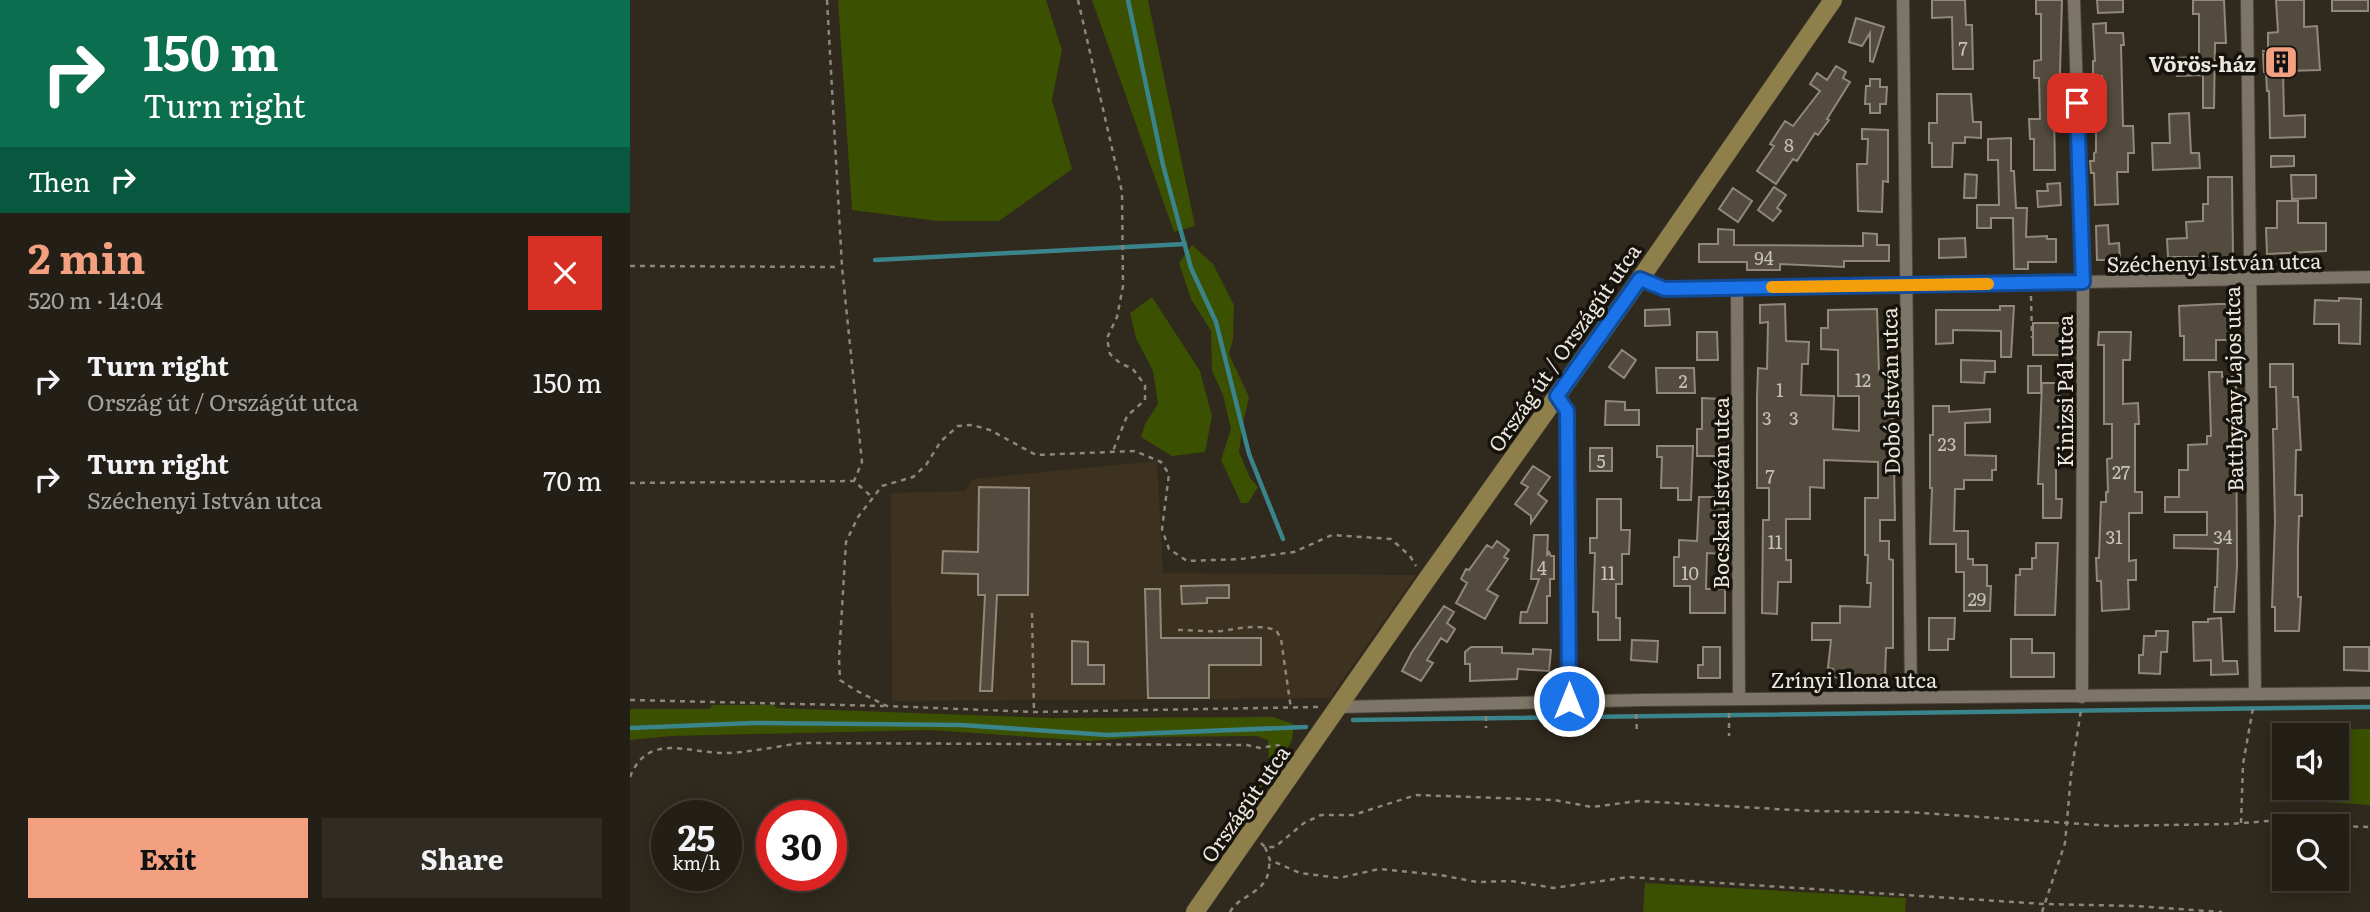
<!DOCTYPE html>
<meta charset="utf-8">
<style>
:root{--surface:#241f16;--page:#302c23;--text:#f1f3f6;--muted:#a3a2a1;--line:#413d35;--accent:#f2a080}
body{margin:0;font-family:Literata,serif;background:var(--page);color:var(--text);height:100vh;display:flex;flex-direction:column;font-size:26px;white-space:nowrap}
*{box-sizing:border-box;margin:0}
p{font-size:23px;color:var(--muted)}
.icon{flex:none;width:38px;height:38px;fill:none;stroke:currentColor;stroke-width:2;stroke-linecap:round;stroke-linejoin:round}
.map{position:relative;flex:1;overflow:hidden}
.drawer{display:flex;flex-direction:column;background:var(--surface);width:630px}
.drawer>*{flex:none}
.hud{background:#0b6e4f;color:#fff;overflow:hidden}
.buttons{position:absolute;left:1642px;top:723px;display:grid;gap:14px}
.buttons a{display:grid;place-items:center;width:77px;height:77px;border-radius:0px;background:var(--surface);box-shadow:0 4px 18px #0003,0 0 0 2px var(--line);font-size:35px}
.speed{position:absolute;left:21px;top:800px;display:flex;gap:14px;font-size:35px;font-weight:700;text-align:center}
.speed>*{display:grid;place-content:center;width:91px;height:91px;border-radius:50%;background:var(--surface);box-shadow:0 4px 18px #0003,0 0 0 2px var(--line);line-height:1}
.speed small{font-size:18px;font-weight:400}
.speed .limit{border:10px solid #d22;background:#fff;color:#111}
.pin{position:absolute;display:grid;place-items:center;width:60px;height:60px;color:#fff;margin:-30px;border-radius:14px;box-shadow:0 4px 10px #0006}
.me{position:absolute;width:77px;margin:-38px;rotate:0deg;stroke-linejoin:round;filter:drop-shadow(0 0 5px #0008)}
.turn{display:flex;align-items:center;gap:24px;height:147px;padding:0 28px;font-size:32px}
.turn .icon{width:91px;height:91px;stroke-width:2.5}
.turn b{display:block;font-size:49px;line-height:60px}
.then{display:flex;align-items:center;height:66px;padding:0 28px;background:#0003;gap:14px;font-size:26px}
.round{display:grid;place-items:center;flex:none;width:74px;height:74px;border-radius:0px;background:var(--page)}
.headline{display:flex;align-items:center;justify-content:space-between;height:119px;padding:0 28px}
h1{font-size:42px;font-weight:700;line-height:52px;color:var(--accent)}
.button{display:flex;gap:14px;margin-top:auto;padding:14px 28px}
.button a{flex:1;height:80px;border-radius:0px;background:var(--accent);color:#111;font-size:28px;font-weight:700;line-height:80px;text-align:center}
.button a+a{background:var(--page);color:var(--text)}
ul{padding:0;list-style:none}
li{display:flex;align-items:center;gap:21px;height:98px;padding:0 28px}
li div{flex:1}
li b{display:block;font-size:26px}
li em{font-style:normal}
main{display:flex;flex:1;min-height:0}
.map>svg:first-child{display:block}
.built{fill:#3c321f}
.green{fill:#3b5001}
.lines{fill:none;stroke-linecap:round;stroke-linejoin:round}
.stream{stroke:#3a848b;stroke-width:4.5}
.building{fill:#534c3e;stroke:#908879;stroke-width:2}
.street-casing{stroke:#4b453a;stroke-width:14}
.secondary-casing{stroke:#4b453a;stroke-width:19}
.path{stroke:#8c867c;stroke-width:2.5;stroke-dasharray:5 5;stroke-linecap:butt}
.street{stroke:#7d7567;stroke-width:12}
.secondary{stroke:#8f7f4b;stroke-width:18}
.route-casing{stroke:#114b97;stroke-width:18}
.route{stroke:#1a73e8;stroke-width:12}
.slow{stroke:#f59e0b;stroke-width:12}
.labels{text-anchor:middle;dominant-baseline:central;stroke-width:7;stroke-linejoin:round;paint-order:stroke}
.number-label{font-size:18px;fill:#c6c0b7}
.poi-label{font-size:21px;font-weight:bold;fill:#ece7df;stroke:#16130d;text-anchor:end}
.street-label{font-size:21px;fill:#ece7df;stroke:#16130d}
</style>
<main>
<section class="drawer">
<div class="hud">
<div class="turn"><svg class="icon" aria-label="right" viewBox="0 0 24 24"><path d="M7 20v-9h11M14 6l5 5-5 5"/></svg><div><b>150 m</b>Turn right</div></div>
<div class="then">Then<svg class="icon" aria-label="right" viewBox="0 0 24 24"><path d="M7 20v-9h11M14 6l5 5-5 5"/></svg></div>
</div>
<div class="headline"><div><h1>2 min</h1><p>520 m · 14:04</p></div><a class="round" style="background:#d93025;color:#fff"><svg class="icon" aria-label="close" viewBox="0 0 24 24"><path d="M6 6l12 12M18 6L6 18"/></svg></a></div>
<ul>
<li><svg class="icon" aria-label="right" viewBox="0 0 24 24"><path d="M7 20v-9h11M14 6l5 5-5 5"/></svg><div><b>Turn right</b><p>Ország út / Országút utca</p></div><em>150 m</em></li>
<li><svg class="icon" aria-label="right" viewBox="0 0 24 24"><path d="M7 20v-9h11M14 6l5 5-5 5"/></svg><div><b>Turn right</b><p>Széchenyi István utca</p></div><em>70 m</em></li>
</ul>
<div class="button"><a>Exit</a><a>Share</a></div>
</section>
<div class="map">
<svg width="1740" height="912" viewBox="0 0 1740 912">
<rect width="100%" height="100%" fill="#30291d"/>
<path class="built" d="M 527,461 L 533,573 L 786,575 L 700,698 L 262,701 L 261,493 L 335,491 L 343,479 Z"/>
<path class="green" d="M 208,0 L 416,0 L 432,50 L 422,100 L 442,169 L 369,221 L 307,221 L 222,210 Z
M 462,0 L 518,0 L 565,226 L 544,232 Z
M 562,245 L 583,264 L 604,305 L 603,339 L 599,354 L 619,397 L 612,428 L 609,452 L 620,478 L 628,487 L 618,503 L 611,503 L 591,460 L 601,429 L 593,395 L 582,371 L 581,331 L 561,299 L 549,263 Z
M 522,297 L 570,371 L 582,416 L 575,452 L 542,456 L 511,437 L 515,424 L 528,404 L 523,371 L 506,338 L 500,313 Z
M 82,705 L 143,705 L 147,708 L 423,718 L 643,717 L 664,724 L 662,740 L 640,780 L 630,791 L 625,789 L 626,780 L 639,763 L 638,740 L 626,736 L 512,737 L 460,741 L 299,730 L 41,736 L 0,740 L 0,709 L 80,709 Z
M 1740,729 L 1740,805 L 1681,801 L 1667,788 L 1706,788 L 1706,735 L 1669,735 L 1680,730 Z
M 1015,883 L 1276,898 L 1275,912 L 1013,912 Z"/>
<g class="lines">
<path class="stream" d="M 498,0 L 533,165 L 561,268 L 586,322 L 619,454 L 653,539
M 245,260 L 555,244
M 723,720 L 1740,707
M 0,728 L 123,723 L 331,725 L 478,735 L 676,727"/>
</g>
<path class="building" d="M 1302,0 L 1335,0 L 1336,25 L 1342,25 L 1343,69 L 1323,69 L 1322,17 L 1302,18 Z
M 1406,0 L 1432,0 L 1429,108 L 1424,108 L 1425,170 L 1404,170 L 1404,139 L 1400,139 L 1399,119 L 1410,119 L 1409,78 L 1404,78 L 1404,61 L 1411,60 L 1411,14 L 1406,14 Z
M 1467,0 L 1493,0 L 1493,12 L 1468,13 Z
M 1563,0 L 1594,0 L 1596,43 L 1585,43 L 1584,108 L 1573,108 L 1573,75 L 1547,76 L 1546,58 L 1569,57 L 1569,14 L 1563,14 Z
M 1646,0 L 1674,0 L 1674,27 L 1687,26 L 1690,70 L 1653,71 L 1654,116 L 1675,115 L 1675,137 L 1640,138 L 1639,91 L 1637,91 L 1636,72 L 1634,72 L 1633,54 L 1638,54 L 1638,33 L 1648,32 Z
M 1702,0 L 1738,0 L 1738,11 L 1702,11 Z
M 1226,18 L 1254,27 L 1243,62 L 1240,61 L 1240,33 L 1232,46 L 1219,42 Z
M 1476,23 L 1476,33 L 1493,33 L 1494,45 L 1491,45 L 1493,126 L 1503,126 L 1504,153 L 1498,153 L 1498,172 L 1487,172 L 1488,204 L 1465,205 L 1464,173 L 1461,173 L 1460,161 L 1464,161 L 1464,153 L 1466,152 L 1466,126 L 1470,126 L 1469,118 L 1473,118 L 1472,76 L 1463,76 L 1463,61 L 1465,61 L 1463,24 Z
M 1206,66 L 1216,72 L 1213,78 L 1220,82 L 1197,119 L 1199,120 L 1188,135 L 1185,133 L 1167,161 L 1163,159 L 1146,184 L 1127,171 L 1144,146 L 1140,144 L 1155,121 L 1163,126 L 1190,91 L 1180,84 L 1187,73 L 1197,80 Z
M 1240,79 L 1250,79 L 1250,87 L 1257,87 L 1256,104 L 1250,104 L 1250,113 L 1240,113 L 1240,104 L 1235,104 L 1236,86 L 1240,86 Z
M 1307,94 L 1341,94 L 1343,122 L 1351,122 L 1351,138 L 1335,137 L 1335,143 L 1323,143 L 1322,167 L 1302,167 L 1302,143 L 1299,143 L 1299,123 L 1307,123 Z
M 1559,113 L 1561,153 L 1569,153 L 1570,168 L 1523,170 L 1522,143 L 1540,143 L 1539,114 Z
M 1232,129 L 1258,130 L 1258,182 L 1253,181 L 1252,212 L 1228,211 L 1227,164 L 1237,164 L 1238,139 L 1232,139 Z
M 1381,138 L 1381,171 L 1384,171 L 1386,208 L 1397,208 L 1396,237 L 1417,236 L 1417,239 L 1426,239 L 1426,262 L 1398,262 L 1398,269 L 1384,269 L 1383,218 L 1361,218 L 1361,228 L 1347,228 L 1347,205 L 1369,205 L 1368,160 L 1358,160 L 1358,139 Z
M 1641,156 L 1664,156 L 1664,166 L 1641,167 Z
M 1335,174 L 1347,175 L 1346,198 L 1334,198 Z
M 1661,175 L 1686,175 L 1686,198 L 1662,199 Z
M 1578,177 L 1602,177 L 1603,257 L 1538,257 L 1537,239 L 1557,238 L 1556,222 L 1573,221 L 1573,204 L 1578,204 Z
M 1430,183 L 1431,205 L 1408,207 L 1407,191 L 1418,191 L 1417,184 Z
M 1144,187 L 1156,195 L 1147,208 L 1151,211 L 1143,221 L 1128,210 Z
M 1103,188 L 1122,201 L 1108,222 L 1089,209 Z
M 1647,201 L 1668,201 L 1668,223 L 1696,223 L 1696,251 L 1637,254 L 1636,228 L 1647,228 Z
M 1478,225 L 1479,244 L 1489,243 L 1490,260 L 1467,260 L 1466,226 Z
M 1088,229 L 1104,230 L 1104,245 L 1233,246 L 1233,233 L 1247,234 L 1247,245 L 1259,245 L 1259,261 L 1214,261 L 1214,267 L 1150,264 L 1150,270 L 1117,270 L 1117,262 L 1069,262 L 1069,244 L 1088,244 Z
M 1335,238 L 1336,257 L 1309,258 L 1309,239 Z
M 1709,298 L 1731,299 L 1730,344 L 1709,343 L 1709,324 L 1684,324 L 1685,300 L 1709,301 Z
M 1155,304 L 1156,341 L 1179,342 L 1178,364 L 1172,364 L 1171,395 L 1204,396 L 1203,429 L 1229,431 L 1229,396 L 1208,396 L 1208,350 L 1191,349 L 1191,328 L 1198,328 L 1198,310 L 1247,309 L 1249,373 L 1258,373 L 1258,402 L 1263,403 L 1262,443 L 1268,443 L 1267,463 L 1264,463 L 1265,520 L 1250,520 L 1250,541 L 1259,541 L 1259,559 L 1263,560 L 1263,648 L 1256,648 L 1255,677 L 1223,676 L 1222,679 L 1202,677 L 1203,669 L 1198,668 L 1201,640 L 1182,640 L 1182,623 L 1210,623 L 1210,606 L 1240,607 L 1241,583 L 1237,583 L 1238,555 L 1235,555 L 1235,498 L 1248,498 L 1248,462 L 1194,460 L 1194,488 L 1180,487 L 1180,519 L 1156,519 L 1156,560 L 1161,560 L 1161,582 L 1148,582 L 1147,614 L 1132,613 L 1133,520 L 1139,520 L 1139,488 L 1127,488 L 1127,397 L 1128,368 L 1137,369 L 1138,322 L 1130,323 L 1130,305 Z
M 1588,304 L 1604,304 L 1601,340 L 1586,340 L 1586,360 L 1554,360 L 1554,336 L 1550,336 L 1549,306 Z
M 1370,306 L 1384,306 L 1381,357 L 1371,357 L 1371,331 L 1323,330 L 1323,343 L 1306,344 L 1306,310 L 1370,310 Z
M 1039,309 L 1040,325 L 1015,326 L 1015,310 Z
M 1403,323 L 1434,323 L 1434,355 L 1403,355 Z
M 1067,332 L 1087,332 L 1088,360 L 1067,360 Z
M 1469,332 L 1501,332 L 1500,360 L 1493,360 L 1493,404 L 1508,403 L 1509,424 L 1505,424 L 1505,492 L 1512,492 L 1512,513 L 1499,513 L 1499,561 L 1506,560 L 1506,580 L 1498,580 L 1499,609 L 1472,611 L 1471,581 L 1467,581 L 1466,558 L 1469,558 L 1471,502 L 1476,502 L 1476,492 L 1478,492 L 1477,459 L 1482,458 L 1482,424 L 1474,424 L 1474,345 L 1468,345 Z
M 992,350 L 1006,360 L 994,378 L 979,367 Z
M 1331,360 L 1365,361 L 1365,372 L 1355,372 L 1354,383 L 1331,382 Z
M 1640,364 L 1663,364 L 1663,397 L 1668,397 L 1671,450 L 1666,450 L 1665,495 L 1672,495 L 1672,516 L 1669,516 L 1668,547 L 1668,597 L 1671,597 L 1669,631 L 1645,631 L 1645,607 L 1642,607 L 1645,522 L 1643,429 L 1647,429 L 1646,387 L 1640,387 Z
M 1398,366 L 1411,366 L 1411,393 L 1398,393 Z
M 1026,368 L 1064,368 L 1065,393 L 1027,393 Z
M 1579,372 L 1592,372 L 1592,377 L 1606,377 L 1607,567 L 1604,612 L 1584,612 L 1585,587 L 1587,587 L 1588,549 L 1544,548 L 1544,535 L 1577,535 L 1577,512 L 1535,512 L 1535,497 L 1549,497 L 1549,470 L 1558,470 L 1558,445 L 1577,444 L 1577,436 L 1581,436 Z
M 1412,383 L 1430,383 L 1429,406 L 1435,406 L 1435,423 L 1430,423 L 1430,448 L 1426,448 L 1426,499 L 1432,499 L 1431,518 L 1413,518 L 1413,484 L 1408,484 Z
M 1072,398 L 1090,399 L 1090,456 L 1067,456 L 1067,429 L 1072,429 Z
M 976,401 L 995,402 L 995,410 L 1009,410 L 1009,425 L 975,425 Z
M 1303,406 L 1319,406 L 1319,412 L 1360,409 L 1360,422 L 1335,423 L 1335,455 L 1366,456 L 1366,470 L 1362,470 L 1362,480 L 1334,480 L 1334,489 L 1325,489 L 1324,531 L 1338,531 L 1338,559 L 1343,559 L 1343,565 L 1357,565 L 1357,586 L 1361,586 L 1360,611 L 1334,611 L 1334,572 L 1326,572 L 1326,544 L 1300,544 L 1302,488 L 1300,488 L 1300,435 L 1303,435 Z
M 1027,446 L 1063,446 L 1061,500 L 1048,500 L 1048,488 L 1031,488 L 1032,457 L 1027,457 Z
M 960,448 L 982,448 L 982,471 L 960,471 Z
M 903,466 L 920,477 L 908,494 L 917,501 L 901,523 L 901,516 L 885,504 L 898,487 L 891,483 Z
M 349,487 L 399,488 L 398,595 L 367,595 L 362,691 L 350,691 L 355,595 L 348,595 L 348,574 L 312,573 L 313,551 L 348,552 Z
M 1069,497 L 1094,497 L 1093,554 L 1077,553 L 1076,589 L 1095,589 L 1095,613 L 1060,613 L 1060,586 L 1044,586 L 1044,557 L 1049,557 L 1049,540 L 1067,541 Z
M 967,499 L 991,499 L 991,530 L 1000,530 L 999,554 L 992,554 L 992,584 L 986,584 L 986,618 L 990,618 L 990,640 L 968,640 L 968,612 L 963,612 L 965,553 L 960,553 L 960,538 L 967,538 Z
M 904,535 L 918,535 L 917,556 L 919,552 L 921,556 L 924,556 L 924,579 L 920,579 L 920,596 L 917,596 L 917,623 L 890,623 L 891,612 L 897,612 L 909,579 L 901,579 Z
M 867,541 L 879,550 L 874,557 L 878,559 L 857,590 L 868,596 L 855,619 L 826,603 L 837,583 L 831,579 L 836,569 L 839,570 L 857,545 L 862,548 Z
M 1406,543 L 1428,543 L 1425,615 L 1385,615 L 1386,575 L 1390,575 L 1390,569 L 1402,569 L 1402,558 L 1406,558 Z
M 599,585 L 599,598 L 577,598 L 577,603 L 552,604 L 551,586 Z
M 515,589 L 530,589 L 531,638 L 631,638 L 631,665 L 579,665 L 579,698 L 518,698 Z
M 814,606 L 824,612 L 817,623 L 825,629 L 817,642 L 811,638 L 797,660 L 803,663 L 791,681 L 772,671 L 782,652 Z
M 1299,618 L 1325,618 L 1324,639 L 1318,639 L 1318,650 L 1299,650 Z
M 1591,618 L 1593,661 L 1607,661 L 1608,674 L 1581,675 L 1581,660 L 1564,661 L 1563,622 L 1578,622 L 1578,619 Z
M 1526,631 L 1538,631 L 1537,652 L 1531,652 L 1530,674 L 1509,673 L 1509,655 L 1513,655 L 1514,636 L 1526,636 Z
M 1381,639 L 1402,639 L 1402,653 L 1424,653 L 1424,677 L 1381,677 Z
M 1002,640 L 1028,641 L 1027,662 L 1001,660 Z
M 442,641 L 458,642 L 458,665 L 474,665 L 474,684 L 442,684 Z
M 841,647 L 872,647 L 872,653 L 903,654 L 903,649 L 921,650 L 919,671 L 888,669 L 887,679 L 840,681 L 840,664 L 835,664 L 835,652 Z
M 1073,647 L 1090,647 L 1090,678 L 1068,678 L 1068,665 L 1073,665 Z
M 1714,647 L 1739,647 L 1739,671 L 1714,670 Z"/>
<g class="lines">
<g class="street-casing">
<path id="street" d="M 1273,0 L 1281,697
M 1444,0 L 1453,282 L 1452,697
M 1617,0 L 1625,694
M 1010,279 L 1035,289 L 1740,277
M 1107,287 L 1109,699
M 927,396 L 937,411 L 939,701
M 709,707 L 1010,700 L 1740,693"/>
</g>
<g class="secondary-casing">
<path id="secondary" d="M 565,912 L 795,582 L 1010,279 L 1203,0"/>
</g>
<path class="path" d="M 197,0 L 212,267 L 232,462 L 224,481
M 448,0 L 492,192 L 493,286 L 487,317 L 477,338 L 480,354 L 491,364 L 502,368 L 515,385 L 515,400 L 497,416 L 483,451
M 1632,51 L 1640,52
M 0,266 L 210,267
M 1401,296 L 1402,338
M 0,483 L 224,481 L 242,497
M 402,613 L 404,712
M 548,630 C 562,630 578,632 592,631 C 612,628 626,624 646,630 L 651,639 L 661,709
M 0,700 L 254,706
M 688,707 L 404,712 L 257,706 L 225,690 L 210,680 L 209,658 L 216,542 L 228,517 L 252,486 L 283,477 L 296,465 L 311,441 L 328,426 L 342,425 L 360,430 L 406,455 L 505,451 L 531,462 L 539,474 L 532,529 L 539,549 L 557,561 L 611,559 L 664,552 L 702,535 L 761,539 L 780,556 L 786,566
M 1099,713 L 1099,736
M 1006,714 L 1007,733
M 856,716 L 856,728
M 0,777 C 18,731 60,754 97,753 C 122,752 148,746 173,743 L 617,745 L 630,748 L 648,745 L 659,751
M 1611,823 L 1613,764 L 1623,708
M 631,843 L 635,847 L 645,847 L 674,823 L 691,815 L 723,815 L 786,795 L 924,800 L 962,807 L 1008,801 L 1181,811 L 1277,812 L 1482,826 L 1600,824 L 1651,820 L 1674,825 L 1740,827
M 635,847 L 640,860 L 670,873 L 709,878 L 749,869 L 810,875 L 847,882 L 881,881 L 924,888 L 998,877 L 1414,904 L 1505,906 L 1592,912
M 600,912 C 608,897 630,894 637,877 C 639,872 639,865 640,860
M 1412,912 L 1435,843 L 1441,775 L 1451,710"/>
<use href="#street" class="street"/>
<use href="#secondary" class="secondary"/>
</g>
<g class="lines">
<g class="route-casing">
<path id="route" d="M 939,701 L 937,411 L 927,396 L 1010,279 L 1035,289 L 1453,282 L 1447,103"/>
</g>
<use href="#route" class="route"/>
<path class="slow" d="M 1142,287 L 1358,284"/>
</g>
<defs>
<g id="building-square" transform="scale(1.75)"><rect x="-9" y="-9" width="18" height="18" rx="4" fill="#f2a080" stroke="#16130d"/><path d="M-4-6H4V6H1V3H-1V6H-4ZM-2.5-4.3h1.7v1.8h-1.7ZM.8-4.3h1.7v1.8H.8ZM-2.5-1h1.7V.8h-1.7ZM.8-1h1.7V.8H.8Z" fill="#111"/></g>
</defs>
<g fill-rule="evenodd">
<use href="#building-square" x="1651" y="62"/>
</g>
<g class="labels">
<g class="number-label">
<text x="1333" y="47">7</text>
<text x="1159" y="144">8</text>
<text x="1134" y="257">94</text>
<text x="1233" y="379">12</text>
<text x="1053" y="380">2</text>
<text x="1150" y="389">1</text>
<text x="1137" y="417">3</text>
<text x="1164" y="417">3</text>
<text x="1317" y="443">23</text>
<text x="971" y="460">5</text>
<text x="1491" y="471">27</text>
<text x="1140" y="475">7</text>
<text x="1484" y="536">31</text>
<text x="1593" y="536">34</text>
<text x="1145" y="541">11</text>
<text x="912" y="567">4</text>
<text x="978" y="572">11</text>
<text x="1060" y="572">10</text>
<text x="1347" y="598">29</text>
</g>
<g class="poi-label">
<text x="1626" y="62">Vörös-ház</text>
</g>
<g class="street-label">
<text transform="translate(1584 261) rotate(-1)">Széchenyi István utca</text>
<text transform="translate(933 347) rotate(-55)">Ország út / Országút utca</text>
<text transform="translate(1602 389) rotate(-91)">Batthyány Lajos utca</text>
<text transform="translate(1259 391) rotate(-91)">Dobó István utca</text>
<text transform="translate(1433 391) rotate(-90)">Kinizsi Pál utca</text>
<text transform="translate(1089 493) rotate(-90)">Bocskai István utca</text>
<text x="1224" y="678">Zrínyi Ilona utca</text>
<text transform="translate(614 803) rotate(-55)">Országút utca</text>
</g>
</g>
</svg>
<div class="buttons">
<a><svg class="icon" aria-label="sound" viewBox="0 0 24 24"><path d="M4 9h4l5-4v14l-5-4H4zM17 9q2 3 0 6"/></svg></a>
<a><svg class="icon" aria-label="search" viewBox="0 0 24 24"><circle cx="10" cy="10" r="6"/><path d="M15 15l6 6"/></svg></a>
</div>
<div class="speed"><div>25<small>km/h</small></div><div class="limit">30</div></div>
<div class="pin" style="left:1447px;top:103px;background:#d93025"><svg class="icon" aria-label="arrive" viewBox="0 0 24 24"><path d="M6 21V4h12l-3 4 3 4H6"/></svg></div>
<svg class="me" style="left:939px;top:701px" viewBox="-20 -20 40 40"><circle r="17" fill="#1a73e8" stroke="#fff" stroke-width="3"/><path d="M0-11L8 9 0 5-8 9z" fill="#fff"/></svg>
</div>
</main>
